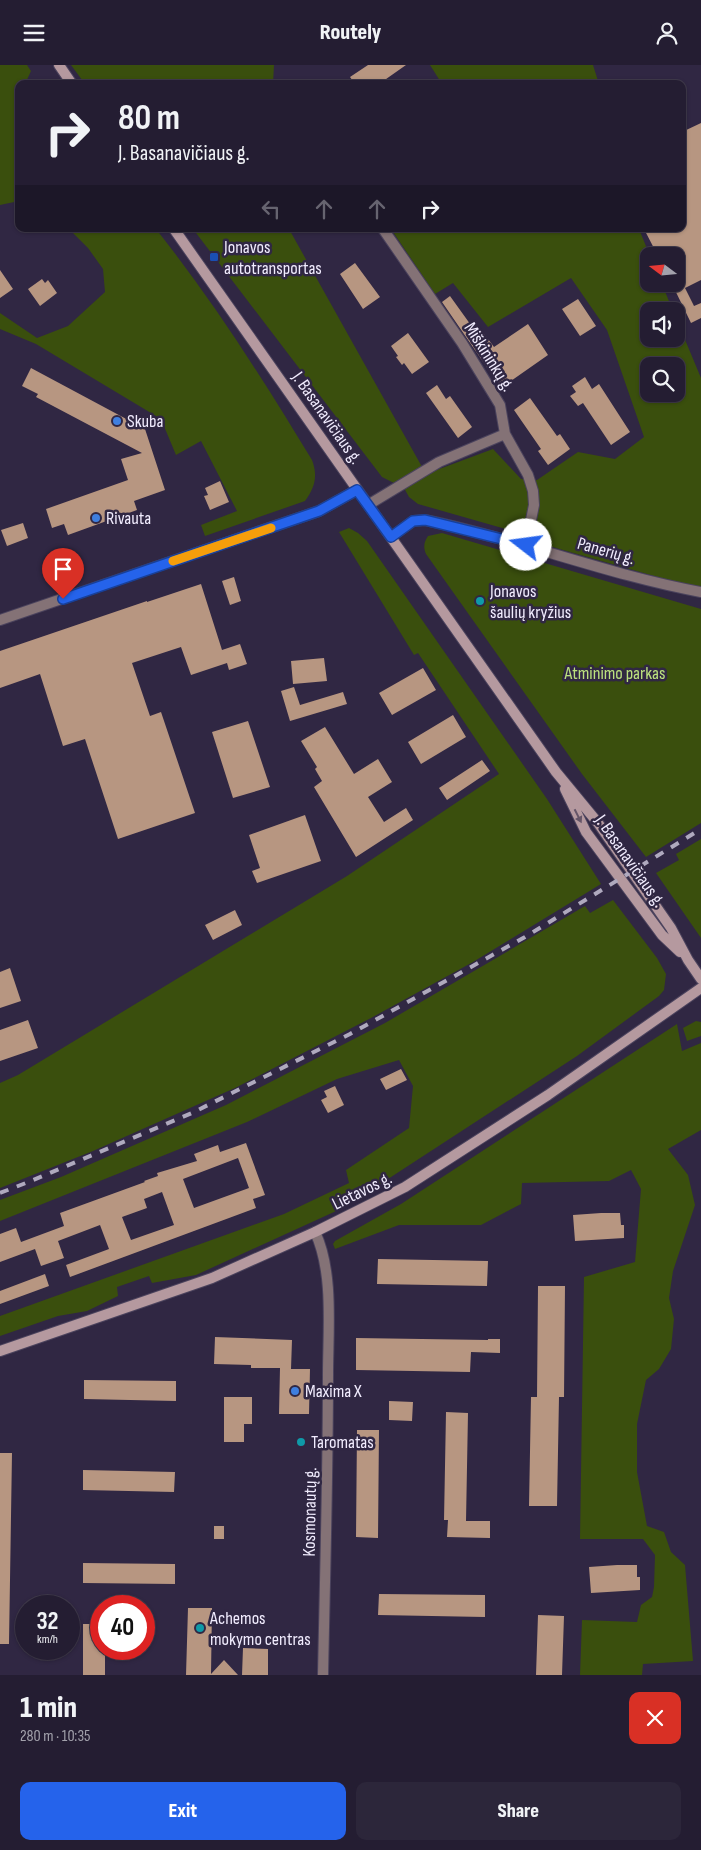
<!DOCTYPE html>
<meta charset="utf-8">
<style>
:root{--surface:#241d32;--page:#2c263a;--text:#f1f3f6;--muted:#a3a2ac;--line:#413b4d;--accent:#2563eb}
body{margin:0;font-family:"Sofia Sans Condensed",sans-serif;background:var(--page);color:var(--text);height:100vh;display:flex;flex-direction:column;font-size:19px;white-space:nowrap}
*{box-sizing:border-box;margin:0}
p{font-size:16px;color:var(--muted)}
.icon{flex:none;width:28px;height:28px;fill:none;stroke:currentColor;stroke-width:2;stroke-linecap:round;stroke-linejoin:round}
.map{position:relative;height:1610px;overflow:hidden}
.drawer{display:flex;flex-direction:column;background:var(--surface);flex:1}
.drawer>*{flex:none}
.banner{position:absolute;left:15px;top:15px;width:671px;height:152px;border-radius:10px;box-shadow:0 1px 4px #0004,0 0 0 1px var(--line);background:#241d32;color:var(--text);overflow:hidden}
.needle{width:32px;rotate:286deg}
.fabs{position:absolute;left:640px;top:182px;display:grid;gap:10px}
.fabs a{display:grid;place-items:center;width:45px;height:45px;border-radius:10px;background:var(--surface);box-shadow:0 1px 4px #0004,0 0 0 1px var(--line);font-size:25px}
.speed{position:absolute;left:15px;top:1530px;display:flex;gap:10px;font-size:25px;font-weight:700;text-align:center}
.speed>*{display:grid;place-content:center;width:65px;height:65px;border-radius:50%;background:var(--surface);box-shadow:0 1px 4px #0004,0 0 0 1px var(--line);line-height:1}
.speed small{font-size:12px;font-weight:400}
.speed .limit{border:8px solid #d22;background:#fff;color:#111}
.pin{position:absolute;display:grid;place-items:center;width:42px;height:42px;color:#fff;margin:-51px -21px;border-radius:50% 50% 50% 0;rotate:-45deg;box-shadow:0 0 5px #0007}
.pin .icon{rotate:45deg}
.me{position:absolute;width:55px;margin:-28px;rotate:285deg;stroke-linejoin:round;filter:drop-shadow(0 0 4px #0008)}
.turn{display:flex;align-items:center;gap:18px;height:105px;padding:0 20px;font-size:22px}
.turn .icon{width:65px;height:65px;stroke-width:2.5}
.turn b{display:block;font-size:35px;line-height:42px}
.lanes{display:flex;align-items:center;height:48px;padding:0 20px;background:#0003;justify-content:center;gap:25px;direction:ltr}
.lanes .off{opacity:.35}
.round{display:grid;place-items:center;flex:none;width:52px;height:52px;border-radius:10px;background:var(--page)}
.head{display:flex;align-items:center;justify-content:space-between;height:85px;padding:0 20px}
h1{font-size:30px;font-weight:800;line-height:38px}
.primary-button{display:flex;gap:10px;margin-top:auto;padding:10px 20px}
.primary-button a{flex:1;height:58px;border-radius:10px;background:var(--accent);color:#fff;font-size:20px;font-weight:800;line-height:58px;text-align:center}
.primary-button a+a{background:var(--page);color:var(--text)}
header{display:flex;justify-content:space-between;align-items:center;height:65px;padding:0 20px;background:var(--surface);font-size:22px;font-weight:800}
.map>svg:first-child{display:block}
.green{fill:#3a4f0d;fill-rule:evenodd}
.building{fill:#b79681;fill-rule:evenodd}
.lines{fill:none;stroke-linecap:round;stroke-linejoin:round}
.minor-casing{stroke:#4b435d;stroke-width:12}
.tertiary-casing{stroke:#4b435d;stroke-width:12}
.secondary-casing{stroke:#4b435d;stroke-width:12}
.minor{stroke:#847276;stroke-width:10}
.tertiary{stroke:#847276;stroke-width:10}
.secondary{stroke:#b5999f;stroke-width:10}
.rail{stroke:#afa9be;stroke-width:4;stroke-dasharray:9 9;stroke-linecap:butt}
.oneway{fill:#655568}
.route-casing{stroke:#184099;stroke-width:12}
.route{stroke:#2563eb;stroke-width:9}
.slow{stroke:#f59e0b;stroke-width:9}
.transit-dot{fill:#1a4fb4;stroke:#302743;stroke-width:2}
.shop-dot{fill:#3f7fe0;stroke:#302743;stroke-width:2}
.culture-dot{fill:#0f9aa8;stroke:#302743;stroke-width:2}
.labels{text-anchor:middle;dominant-baseline:central;stroke-width:5;stroke-linejoin:round;paint-order:stroke}
.poi-label{font-size:18px;fill:#f1ecfe;stroke:#302743;text-anchor:start}
.street-label{font-size:18px;fill:#f1ecfe;stroke:#302743}
.park-label{font-size:18px;fill:#bbe17e;stroke:#302743}
</style>
<header><svg class="icon" aria-label="menu" viewBox="0 0 24 24"><path d="M4 6h16M4 12h16M4 18h16"/></svg>Routely<svg class="icon" aria-label="person" viewBox="0 0 24 24"><circle cx="12" cy="8" r="4"/><path d="M4 21q1-7 8-7t8 7"/></svg></header>
<div class="map">
<svg width="701" height="1610" viewBox="0 0 701 1610">
<rect width="100%" height="100%" fill="#302743"/>
<path class="green" d="M 0,0 L 27,0 L 31,6 L 25,19 L 19,19 L 19,136 L 0,140 Z
M 71,0 L 274,0 L 273,19 L 85,19 Z
M 430,0 L 593,0 L 599,19 L 442,19 Z
M 69,164 L 156,164 C 214,237 264,316 312,395 C 318,411 315,422 305,436 L 205,471 L 201,460 L 237,446 L 201,376 L 176,390 L 161,354 L 36,279 L 0,264 L 0,248 L 37,273 L 68,261 L 105,227 L 103,204 L 88,183 Z
M 193,164 L 289,164 L 426,409 L 493,384 L 521,414 L 537,415 L 578,387 L 615,394 L 644,372 L 607,265 L 571,213 L 488,262 L 453,218 L 435,229 L 391,164 L 639,164 L 650,191 L 649,191 L 649,219 L 662,219 L 673,246 L 649,246 L 649,274 L 676,274 L 676,253 L 701,313 L 701,522 L 661,513 L 542,479 L 538,472 L 536,460 L 527,458 L 524,465 L 513,466 L 418,439 L 409,432 L 404,423 L 382,412 ZM 649,301 L 676,301 L 676,329 L 649,329 Z
M 349,463 L 358,468 L 367,476 L 547,734 L 601,819 L 473,897 L 371,953 L 235,1023 L 93,1086 L 0,1123 L 0,1018 L 18,1010 L 347,811 L 499,709 L 418,588 L 414,590 L 339,467 Z
M 442,468 L 701,544 L 701,758 L 646,792 L 582,709 L 426,489 C 423,482 424,477 428,471 Z
M 701,774 L 701,873 L 656,808 L 679,795 L 676,789 Z
M 613,835 L 657,893 L 666,909 L 664,925 L 659,931 L 577,991 L 345,1142 L 196,1210 L 152,1218 L 149,1211 L 117,1222 L 118,1231 L 87,1246 L 58,1251 L 0,1271 L 0,1251 L 284,1149 L 349,1118 L 346,1105 L 409,1063 L 413,1021 L 399,995 L 337,1014 L 247,1057 L 0,1156 L 0,1135 L 61,1112 L 226,1040 L 385,958 L 585,841 L 590,848 Z
M 696,956 L 701,957 L 701,971 L 687,976 L 683,963 Z
M 677,959 L 682,986 L 701,978 L 701,1065 L 668,1084 L 688,1110 L 695,1140 L 673,1206 L 669,1233 L 674,1254 L 671,1284 L 659,1304 L 646,1315 L 637,1359 L 637,1407 L 647,1461 L 664,1467 L 671,1487 L 685,1500 L 693,1596 L 643,1599 L 642,1610 L 580,1610 L 582,1555 L 637,1557 L 641,1540 L 652,1532 L 654,1522 L 655,1490 L 643,1474 L 580,1474 L 584,1212 L 635,1197 L 641,1124 L 631,1105 L 609,1116 L 522,1118 L 521,1139 L 481,1160 L 399,1160 L 335,1184 L 333,1179 L 335,1176 L 401,1139 Z"/>
<path class="building" d="M 368,0 L 406,0 L 379,19 L 355,19 L 350,12 Z
M 701,58 L 701,215 L 685,223 L 694,241 L 701,238 L 701,253 L 691,258 L 672,219 L 676,219 L 676,191 L 658,191 L 644,164 L 682,164 L 682,67 Z
M 355,198 L 380,232 L 363,244 L 340,209 Z
M 0,205 L 13,224 L 0,233 Z
M 42,214 L 45,218 L 48,215 L 57,228 L 40,241 L 28,224 Z
M 450,231 L 478,270 L 482,266 L 494,282 L 528,259 L 548,290 L 501,323 L 442,237 Z
M 578,234 L 596,261 L 580,271 L 562,244 Z
M 408,268 L 429,297 L 412,309 L 404,298 L 402,300 L 396,292 L 398,291 L 391,281 Z
M 31,303 L 145,364 L 165,425 L 134,436 L 137,445 L 68,470 L 64,459 L 52,463 L 46,444 L 128,415 L 121,394 L 142,388 L 36,332 L 38,329 L 22,321 Z
M 585,312 L 592,324 L 599,319 L 630,367 L 611,380 L 583,338 L 578,341 L 570,331 L 576,327 L 572,321 Z
M 437,320 L 446,334 L 450,331 L 472,362 L 458,373 L 426,328 Z
M 530,333 L 557,371 L 560,369 L 570,384 L 548,400 L 538,386 L 541,384 L 514,345 Z
M 220,416 L 229,437 L 210,445 L 204,431 L 208,430 L 205,423 Z
M 23,458 L 28,473 L 7,481 L 1,465 Z
M 234,512 L 241,536 L 230,540 L 222,516 Z
M 201,519 L 222,585 L 240,579 L 247,599 L 229,605 L 227,598 L 191,610 L 181,582 L 132,598 L 150,651 L 161,647 L 195,748 L 118,774 L 85,674 L 63,681 L 40,609 L 0,623 L 0,586 L 147,536 L 147,537 Z
M 324,593 L 327,616 L 293,619 L 291,596 Z
M 423,603 L 436,625 L 392,650 L 379,628 Z
M 294,622 L 300,640 L 343,627 L 347,639 L 290,656 L 281,626 Z
M 453,650 L 466,672 L 421,699 L 408,677 Z
M 248,656 L 270,722 L 233,733 L 212,667 Z
M 325,662 L 354,709 L 378,694 L 392,717 L 368,732 L 384,757 L 406,743 L 413,755 L 356,792 L 314,722 L 322,716 L 315,704 L 317,702 L 301,676 Z
M 482,695 L 490,706 L 447,735 L 439,723 Z
M 305,750 L 321,796 L 257,818 L 252,806 L 260,803 L 249,770 Z
M 235,845 L 242,860 L 213,875 L 205,860 Z
M 10,903 L 21,936 L 0,943 L 0,907 Z
M 28,955 L 38,983 L 0,996 L 0,965 Z
M 401,1004 L 407,1015 L 386,1025 L 380,1014 Z
M 335,1021 L 344,1040 L 328,1048 L 321,1035 L 327,1032 L 324,1026 Z
M 246,1078 L 265,1130 L 253,1134 L 256,1143 L 70,1212 L 66,1200 L 109,1184 L 100,1160 L 58,1176 L 64,1193 L 41,1201 L 35,1184 L 0,1197 L 0,1169 L 16,1163 L 21,1177 L 64,1161 L 60,1148 L 145,1117 L 144,1116 L 158,1111 L 157,1108 L 197,1096 L 194,1089 L 218,1080 L 220,1087 ZM 238,1093 L 249,1123 L 194,1143 L 183,1114 ZM 162,1127 L 174,1160 L 131,1175 L 122,1152 L 147,1143 L 144,1134 Z
M 601,1148 L 620,1148 L 621,1160 L 624,1160 L 624,1173 L 575,1176 L 573,1150 Z
M 378,1194 L 488,1196 L 487,1221 L 377,1219 Z
M 45,1209 L 49,1221 L 0,1239 L 0,1226 Z
M 538,1221 L 565,1221 L 564,1332 L 559,1332 L 557,1441 L 529,1441 L 531,1332 L 537,1332 Z
M 215,1272 L 292,1275 L 291,1304 L 310,1304 L 309,1349 L 279,1349 L 280,1303 L 251,1303 L 251,1300 L 214,1299 Z
M 356,1273 L 488,1275 L 488,1274 L 500,1274 L 500,1288 L 471,1287 L 470,1307 L 356,1305 Z
M 84,1315 L 176,1316 L 176,1336 L 84,1334 Z
M 224,1332 L 252,1332 L 252,1359 L 244,1359 L 244,1377 L 224,1377 Z
M 389,1336 L 413,1337 L 412,1356 L 389,1355 Z
M 446,1347 L 468,1348 L 466,1456 L 490,1456 L 490,1473 L 447,1472 L 448,1455 L 444,1455 Z
M 357,1365 L 379,1365 L 378,1473 L 356,1472 Z
M 0,1388 L 12,1388 L 9,1579 L 0,1579 Z
M 83,1405 L 175,1407 L 174,1427 L 83,1425 Z
M 214,1461 L 224,1461 L 224,1474 L 214,1474 Z
M 83,1498 L 175,1499 L 175,1519 L 83,1518 Z
M 617,1500 L 637,1500 L 637,1512 L 640,1512 L 640,1525 L 591,1528 L 589,1502 Z
M 379,1529 L 485,1530 L 485,1552 L 378,1550 Z
M 188,1543 L 212,1543 L 211,1609 L 224,1595 L 238,1610 L 186,1610 Z
M 538,1550 L 564,1551 L 562,1610 L 536,1610 Z
M 83,1559 L 101,1559 L 101,1584 L 105,1584 L 105,1610 L 83,1610 Z
M 243,1583 L 268,1584 L 268,1610 L 242,1610 Z"/>
<g class="lines">
<g class="minor-casing">
<path id="minor" d="M 383,164 L 462,278 L 500,340 L 505,369 L 528,410 L 533,426 L 534,440 L 526,480
M 368,440 L 439,397 L 505,369
M 315,1167 C 334,1207 328,1265 328,1309 C 328,1410 325,1510 323,1610"/>
</g>
<g class="tertiary-casing">
<path id="tertiary" d="M 391,472 L 413,456 L 425,455 C 518,474 608,510 701,527
M 0,555 L 319,446 L 357,425"/>
</g>
<g class="secondary-casing">
<path id="secondary" d="M 59,0 L 72,19
M 174,164 L 556,707 L 598,758 L 671,863 L 688,895 L 701,914
M 565,724 L 586,767 L 662,870 L 680,887
M 0,1286 L 212,1213 L 315,1167 L 405,1122 L 548,1030 L 701,923"/>
</g>
<use href="#minor" class="minor"/>
<use href="#tertiary" class="tertiary"/>
<use href="#secondary" class="secondary"/>
<path class="rail" d="M 0,1128 L 31,1116 L 192,1048 L 350,969 L 525,872 L 701,764"/>
</g>
<defs><path id="oneway-solid" d="M-6-.8H1V-3.2L6.5 0L1 3.2V.8H-6Z" transform="scale(1.25)"/></defs>
<use class="oneway" href="#oneway-solid" transform="translate(578 751) rotate(63)"/>
<g class="lines">
<g class="route-casing">
<path id="route" d="M 63,534 L 319,446 L 357,425 L 391,472 L 413,456 L 425,455 L 526,480"/>
</g>
<use href="#route" class="route"/>
<path class="slow" d="M 173,496 L 271,463"/>
</g>
<rect class="transit-dot" x="209" y="187" width="10" height="10" rx="2.5"/>
<g class="shop-dot">
<circle cx="117" cy="356" r="5"/>
<circle cx="96" cy="453" r="5"/>
<circle cx="295" cy="1326" r="5"/>
</g>
<g class="culture-dot">
<circle cx="480" cy="536" r="5"/>
<circle cx="301" cy="1377" r="5"/>
<circle cx="200" cy="1563" r="5"/>
</g>
<g class="labels">
<g class="poi-label">
<text x="224" y="182">Jonavos<tspan x="224" dy="21">autotransportas</tspan></text>
<text x="127" y="356">Skuba</text>
<text x="106" y="453">Rivauta</text>
<text x="490" y="526">Jonavos<tspan x="490" dy="21">šaulių kryžius</tspan></text>
<text x="305" y="1326">Maxima X</text>
<text x="311" y="1377">Taromatas</text>
<text x="210" y="1553">Achemos<tspan x="210" dy="21">mokymo centras</tspan></text>
</g>
<g class="street-label">
<text transform="translate(489 292) rotate(58)">Miškininkų g.</text>
<text transform="translate(327 353) rotate(55)">J. Basanavičiaus g.</text>
<text transform="translate(606 486) rotate(16)">Panerių g.</text>
<text transform="translate(630 796) rotate(55)">J. Basanavičiaus g.</text>
<text transform="translate(362 1126) rotate(-26)">Lietavos g.</text>
<text transform="translate(310 1447) rotate(-89)">Kosmonautų g.</text>
</g>
<g class="park-label">
<text x="615" y="608">Atminimo parkas</text>
</g>
</g>
</svg>
<div class="fabs">
<a><svg class="needle" viewBox="-14 -14 28 28"><path d="M0-13l5 13h-10z" fill="#e53935"/><path d="M0 13l5-13h-10z" fill="#a3a2ac"/></svg></a>
<a><svg class="icon" aria-label="sound" viewBox="0 0 24 24"><path d="M4 9h4l5-4v14l-5-4H4zM17 9q2 3 0 6"/></svg></a>
<a><svg class="icon" aria-label="search" viewBox="0 0 24 24"><circle cx="10" cy="10" r="6"/><path d="M15 15l6 6"/></svg></a>
</div>
<div class="speed"><div>32<small>km/h</small></div><div class="limit">40</div></div>
<div class="pin" style="left:63px;top:534px;background:#d93025"><svg class="icon" aria-label="arrive" viewBox="0 0 24 24"><path d="M6 21V4h12l-3 4 3 4H6"/></svg></div>
<svg class="me" style="left:526px;top:480px" viewBox="-20 -20 40 40"><circle r="19" fill="#fff"/><path d="M0-13L10 11 0 6-10 11z" fill="#2563eb"/></svg>
<div class="banner">
<div class="turn"><svg class="icon" aria-label="right" viewBox="0 0 24 24"><path d="M7 20v-9h11M14 6l5 5-5 5"/></svg><div><b>80 m</b>J. Basanavičiaus g.</div></div>
<div class="lanes"><svg class="icon off" aria-label="left" viewBox="0 0 24 24"><path d="M17 20v-9H6M10 6l-5 5 5 5"/></svg><svg class="icon off" aria-label="ahead" viewBox="0 0 24 24"><path d="M12 20V5M6 11l6-6 6 6"/></svg><svg class="icon off" aria-label="ahead" viewBox="0 0 24 24"><path d="M12 20V5M6 11l6-6 6 6"/></svg><svg class="icon" aria-label="right" viewBox="0 0 24 24"><path d="M7 20v-9h11M14 6l5 5-5 5"/></svg></div>
</div>
</div>
<section class="drawer">
<div class="head"><div><h1>1 min</h1><p>280 m · 10:35</p></div><a class="round" style="background:#d93025;color:#fff"><svg class="icon" aria-label="close" viewBox="0 0 24 24"><path d="M6 6l12 12M18 6L6 18"/></svg></a></div>
<div class="primary-button"><a>Exit</a><a>Share</a></div>
</section>
